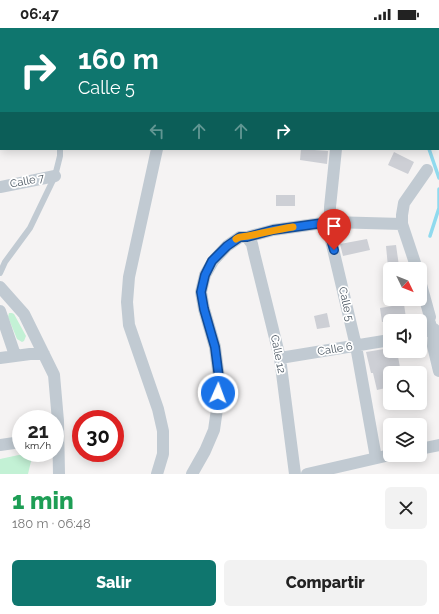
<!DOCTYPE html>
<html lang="es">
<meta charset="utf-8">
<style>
:root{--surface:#fff;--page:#f2f2f2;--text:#222;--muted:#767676;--accent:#0f766e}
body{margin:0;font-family:Raleway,sans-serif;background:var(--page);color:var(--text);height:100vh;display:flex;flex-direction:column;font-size:15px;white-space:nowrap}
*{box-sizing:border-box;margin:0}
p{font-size:13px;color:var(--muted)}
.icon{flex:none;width:22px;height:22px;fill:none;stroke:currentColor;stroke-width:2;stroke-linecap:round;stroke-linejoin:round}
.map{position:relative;height:446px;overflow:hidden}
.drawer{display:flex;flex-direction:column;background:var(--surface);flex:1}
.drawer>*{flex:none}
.hud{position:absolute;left:0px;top:0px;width:439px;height:122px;box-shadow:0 2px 10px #0003;background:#0f766e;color:#fff;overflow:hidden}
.needle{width:26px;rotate:133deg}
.controls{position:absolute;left:383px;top:234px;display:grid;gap:8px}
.controls a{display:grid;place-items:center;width:44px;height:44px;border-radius:6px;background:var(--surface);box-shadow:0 2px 10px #0003;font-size:20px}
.speed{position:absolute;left:12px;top:382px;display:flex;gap:8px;font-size:20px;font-weight:700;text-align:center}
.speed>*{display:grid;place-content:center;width:52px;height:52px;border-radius:50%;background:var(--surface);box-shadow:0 2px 10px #0003;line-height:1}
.speed small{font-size:10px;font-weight:400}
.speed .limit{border:6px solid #d22;background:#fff;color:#111}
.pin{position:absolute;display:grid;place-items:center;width:34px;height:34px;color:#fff;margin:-41px -17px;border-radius:50% 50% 50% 0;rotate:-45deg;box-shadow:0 0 4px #0007}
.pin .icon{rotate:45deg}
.me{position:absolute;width:44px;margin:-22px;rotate:2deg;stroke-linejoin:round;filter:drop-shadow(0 0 3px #0008)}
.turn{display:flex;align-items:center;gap:14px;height:84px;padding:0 12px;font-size:18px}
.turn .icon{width:52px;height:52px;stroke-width:2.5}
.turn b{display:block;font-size:28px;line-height:34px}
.lanes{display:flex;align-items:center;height:38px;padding:0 12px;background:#0003;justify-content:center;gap:20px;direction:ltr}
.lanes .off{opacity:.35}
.round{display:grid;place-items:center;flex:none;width:42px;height:42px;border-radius:6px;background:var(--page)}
.head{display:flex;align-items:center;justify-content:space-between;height:68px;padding:0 12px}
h1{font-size:24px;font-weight:800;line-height:30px;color:#1e9e55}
.action{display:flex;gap:8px;margin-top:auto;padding:8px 12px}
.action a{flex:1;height:46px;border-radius:6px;background:var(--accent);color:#fff;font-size:16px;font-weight:800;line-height:46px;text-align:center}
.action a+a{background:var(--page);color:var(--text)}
.status{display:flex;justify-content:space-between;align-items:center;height:28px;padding:0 20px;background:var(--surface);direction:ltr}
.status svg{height:11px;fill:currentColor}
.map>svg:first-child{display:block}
.green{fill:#c3f1d5}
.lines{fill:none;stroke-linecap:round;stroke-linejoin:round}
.stream{stroke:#90daee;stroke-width:3.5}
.building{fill:#cdcfd5}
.service{stroke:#c1cad2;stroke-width:6}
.minor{stroke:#c1cad2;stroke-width:12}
.route-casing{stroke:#114b97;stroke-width:10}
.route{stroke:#1a73e8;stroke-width:7}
.slow{stroke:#f59e0b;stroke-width:7}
.labels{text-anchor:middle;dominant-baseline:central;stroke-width:3.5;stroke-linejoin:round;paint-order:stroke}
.street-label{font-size:11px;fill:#4a5661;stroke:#fff}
</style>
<div class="status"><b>06:47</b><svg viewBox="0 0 49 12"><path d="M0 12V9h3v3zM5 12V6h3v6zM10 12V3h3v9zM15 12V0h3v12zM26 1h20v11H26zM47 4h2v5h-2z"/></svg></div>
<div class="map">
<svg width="439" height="446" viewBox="0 0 439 446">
<rect width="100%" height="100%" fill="#f5f3f3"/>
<path class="green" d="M 410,0 L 439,0 L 439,44 L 438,1 Z
M 9,285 L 12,285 L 14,286 L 26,308 L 24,313 L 22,314 L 17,311 L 8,289 Z
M 28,425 L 33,425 L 28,446 L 0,446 L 0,431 Z"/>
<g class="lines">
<path class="stream" d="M 429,121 L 439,150
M 430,208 L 439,180 L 439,161"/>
</g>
<path class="building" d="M 301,121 L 328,123 L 327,136 L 300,132 Z
M 394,124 L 414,134 L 408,146 L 388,137 Z
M 276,167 L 295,167 L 295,178 L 276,178 Z
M 367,211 L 370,222 L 343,228 L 340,216 Z
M 396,217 L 399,238 L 388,239 L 386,218 Z
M 404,276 L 406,290 L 382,294 L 380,280 Z
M 327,285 L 330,299 L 317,301 L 314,288 Z
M 390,320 L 390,323 L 397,323 L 401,345 L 390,345 L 390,359 L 377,362 L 373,345 L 371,345 L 366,324 Z"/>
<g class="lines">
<path class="service" d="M 0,245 L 5,234 L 30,200 L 55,148 L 60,128 L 60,121"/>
<path class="minor" d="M 0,0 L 1,1
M 175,0 L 175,1
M 373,0 L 373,1
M 32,1 L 32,0
M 0,72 L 1,71
M 438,77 L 439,78
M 157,121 L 129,249 L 127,274 L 129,297 L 158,381 L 163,403 L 163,426 L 157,446
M 336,121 L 330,179 L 330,208 L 356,318 L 376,430
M 0,159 L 55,148
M 247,209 L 252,216 L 254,225 L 280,330 L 295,446
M 417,241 L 402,196 L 402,187 L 404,175 L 427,142
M 420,253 L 430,289
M 0,259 L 24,286 L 54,347 L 58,393 L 59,446
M 0,283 L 15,327
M 434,301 L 433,318 L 439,343
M 420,306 L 422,306 L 430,295
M 0,330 L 30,326 L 44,326
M 280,330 L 390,312
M 0,417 L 21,414
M 420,421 L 439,417
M 192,446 L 205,423 L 214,402 L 217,381 L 219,350 L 215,319 L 204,281 L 201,264 L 205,247 L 213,233 L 227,218 L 240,209 L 247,209 L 273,202 L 330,194 L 402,196
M 307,446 L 390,427"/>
</g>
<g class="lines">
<g class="route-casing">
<path id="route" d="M 218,365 L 219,350 L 215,319 L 204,281 L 201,264 L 205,247 L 212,233 L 227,218 L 240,209 L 247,209 L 273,202 L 330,194 L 330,208 L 334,222"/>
</g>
<use href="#route" class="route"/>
<path class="slow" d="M 236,211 C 240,208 244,209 248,208 C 264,205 278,201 293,199"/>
</g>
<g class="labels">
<g class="street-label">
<text transform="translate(27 153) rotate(-11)">Calle 7</text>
<text transform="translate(346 276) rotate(77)">Calle 5</text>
<text transform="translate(335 321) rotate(-9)">Calle 6</text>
<text transform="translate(278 326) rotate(79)">Calle 12</text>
</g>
</g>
</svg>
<div class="controls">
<a><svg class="needle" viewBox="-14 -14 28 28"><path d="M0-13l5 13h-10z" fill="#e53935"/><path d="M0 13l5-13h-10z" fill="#767676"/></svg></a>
<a><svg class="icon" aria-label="sound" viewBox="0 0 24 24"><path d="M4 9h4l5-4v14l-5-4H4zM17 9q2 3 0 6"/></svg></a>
<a><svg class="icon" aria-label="search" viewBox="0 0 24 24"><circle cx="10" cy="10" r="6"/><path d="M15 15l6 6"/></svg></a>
<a><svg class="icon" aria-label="layers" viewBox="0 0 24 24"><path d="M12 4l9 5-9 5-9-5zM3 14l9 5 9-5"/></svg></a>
</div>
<div class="speed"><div>21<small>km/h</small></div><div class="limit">30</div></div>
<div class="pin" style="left:334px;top:222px;background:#d93025"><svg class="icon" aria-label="arrive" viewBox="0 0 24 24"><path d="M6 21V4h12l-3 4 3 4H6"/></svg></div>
<svg class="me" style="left:218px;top:365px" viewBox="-20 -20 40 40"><circle r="17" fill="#1a73e8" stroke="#fff" stroke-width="3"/><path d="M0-11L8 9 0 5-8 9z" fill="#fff"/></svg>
<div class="hud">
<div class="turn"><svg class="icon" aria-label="right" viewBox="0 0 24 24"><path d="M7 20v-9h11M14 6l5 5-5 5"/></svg><div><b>160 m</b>Calle 5</div></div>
<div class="lanes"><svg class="icon off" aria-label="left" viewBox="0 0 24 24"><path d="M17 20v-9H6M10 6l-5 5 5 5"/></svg><svg class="icon off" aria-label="ahead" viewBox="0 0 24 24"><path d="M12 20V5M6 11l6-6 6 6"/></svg><svg class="icon off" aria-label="ahead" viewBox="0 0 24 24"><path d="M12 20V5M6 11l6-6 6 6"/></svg><svg class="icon" aria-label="right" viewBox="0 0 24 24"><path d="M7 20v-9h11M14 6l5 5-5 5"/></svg></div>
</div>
</div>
<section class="drawer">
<div class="head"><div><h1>1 min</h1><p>180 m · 06:48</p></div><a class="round"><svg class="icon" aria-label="close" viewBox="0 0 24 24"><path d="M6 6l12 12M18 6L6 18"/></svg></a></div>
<div class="action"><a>Salir</a><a>Compartir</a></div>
</section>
